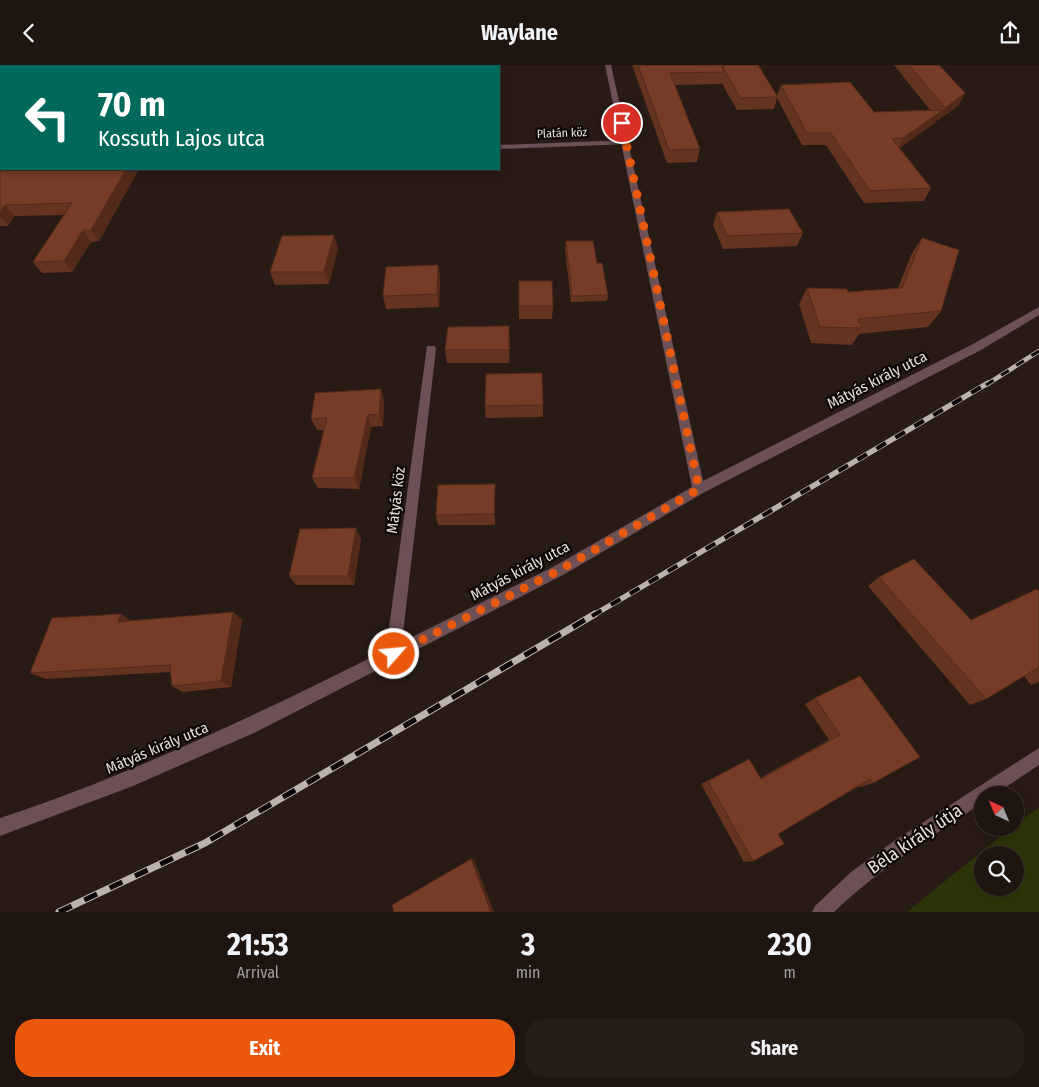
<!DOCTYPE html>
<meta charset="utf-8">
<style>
:root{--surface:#1e1410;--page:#261d19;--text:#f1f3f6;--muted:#a19e9f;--line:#3c3330;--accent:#ea580c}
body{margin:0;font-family:"Fira Sans Condensed",sans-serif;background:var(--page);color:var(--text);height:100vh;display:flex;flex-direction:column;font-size:19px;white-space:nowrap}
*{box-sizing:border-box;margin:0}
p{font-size:16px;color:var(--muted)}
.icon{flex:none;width:28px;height:28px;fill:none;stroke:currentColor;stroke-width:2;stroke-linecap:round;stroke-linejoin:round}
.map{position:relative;height:847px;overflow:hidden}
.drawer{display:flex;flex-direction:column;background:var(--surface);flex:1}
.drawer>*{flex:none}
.guide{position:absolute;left:0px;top:0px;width:500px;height:105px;box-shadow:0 2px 8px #0003,0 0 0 1px var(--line);background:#00695c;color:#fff;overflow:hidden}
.needle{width:32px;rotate:316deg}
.controls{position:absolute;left:974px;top:721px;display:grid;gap:10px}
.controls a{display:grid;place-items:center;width:50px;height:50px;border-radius:50%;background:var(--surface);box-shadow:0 2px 8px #0003,0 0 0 1px var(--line);font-size:25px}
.pin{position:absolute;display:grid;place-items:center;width:42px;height:42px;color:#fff;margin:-21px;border:2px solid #fff;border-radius:50%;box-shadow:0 1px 5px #0007}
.me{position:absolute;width:55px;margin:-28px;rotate:63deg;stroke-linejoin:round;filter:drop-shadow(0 0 4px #0008)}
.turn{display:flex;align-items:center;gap:18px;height:105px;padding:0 15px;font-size:22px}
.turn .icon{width:65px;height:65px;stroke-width:2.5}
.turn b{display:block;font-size:35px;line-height:42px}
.eta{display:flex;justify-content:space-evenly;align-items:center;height:85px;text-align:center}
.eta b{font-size:30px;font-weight:700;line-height:35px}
.button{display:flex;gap:10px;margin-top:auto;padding:10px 15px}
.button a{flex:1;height:58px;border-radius:20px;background:var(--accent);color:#fff;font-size:20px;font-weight:700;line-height:58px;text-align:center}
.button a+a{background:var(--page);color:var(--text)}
header{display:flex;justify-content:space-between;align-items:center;height:65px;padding:0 15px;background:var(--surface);font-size:22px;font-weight:700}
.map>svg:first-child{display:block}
.green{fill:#2d3508;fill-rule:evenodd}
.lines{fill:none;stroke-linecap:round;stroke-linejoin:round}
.service{fill:#6d5056;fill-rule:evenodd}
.minor{fill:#6d5056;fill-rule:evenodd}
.rail-far2-casing{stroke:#bbb1ad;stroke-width:4.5}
.rail-far1-casing{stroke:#bbb1ad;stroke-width:5.5}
.rail-casing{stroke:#bbb1ad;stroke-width:7}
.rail-far2{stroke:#0c0706;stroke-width:3;stroke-dasharray:9;stroke-linecap:butt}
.rail-far1{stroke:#0c0706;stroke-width:4;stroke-dasharray:11;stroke-linecap:butt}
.rail{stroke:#0c0706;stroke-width:5;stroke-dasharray:14;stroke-linecap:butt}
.wall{fill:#653420}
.shaded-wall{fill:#532a1a}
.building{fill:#763c25;stroke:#532a1a}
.route{stroke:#ea580c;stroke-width:9;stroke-dasharray:0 16.2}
.labels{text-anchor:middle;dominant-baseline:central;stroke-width:4.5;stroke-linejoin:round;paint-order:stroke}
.far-street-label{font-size:12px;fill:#eae1dd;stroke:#0c0706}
.street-label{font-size:15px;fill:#eae1dd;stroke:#0c0706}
.near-street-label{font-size:18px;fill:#eae1dd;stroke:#0c0706}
</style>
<header><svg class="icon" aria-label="back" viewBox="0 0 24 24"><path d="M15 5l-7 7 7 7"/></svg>Waylane<svg class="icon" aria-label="share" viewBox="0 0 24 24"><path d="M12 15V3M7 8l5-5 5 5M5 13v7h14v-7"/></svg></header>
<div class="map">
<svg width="1039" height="847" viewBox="0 0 1039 847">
<rect width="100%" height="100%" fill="#281b16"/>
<path class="green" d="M 1039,743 L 1039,847 L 907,847 L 1011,763 L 1015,762 L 1016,758 ZM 982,790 L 1015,790 L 1015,822 L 982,822 Z"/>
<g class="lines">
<path class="service" d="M 626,75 L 629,75 L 629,79 L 499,84 L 499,80 Z"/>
<path class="minor" d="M 605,0 L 611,0 L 703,416 L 973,279 L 1039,242 L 1039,250 L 981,285 L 703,428 L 563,510 L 256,667 L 133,721 L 0,771 L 0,753 C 134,709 260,648 386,585 L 427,281 L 435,281 L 436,284 L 402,577 L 553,502 L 692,422 Z
M 1039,683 L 1039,700 L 994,730 L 982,730 L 982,738 C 931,772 879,804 834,847 L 812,847 L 815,841 L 851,807 L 894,776 Z"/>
<g class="rail-far2-casing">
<path id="rail-far2" d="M 986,320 L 1039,286"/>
</g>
<g class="rail-far1-casing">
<path id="rail-far1" d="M 592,551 L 988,318"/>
</g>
<g class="rail-casing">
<path id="rail" d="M 59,847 L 205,778 L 595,549"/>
</g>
<use href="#rail-far2" class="rail-far2"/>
<use href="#rail-far1" class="rail-far1"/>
<use href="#rail" class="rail"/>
</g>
<path class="wall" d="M 632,0 L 758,0 L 777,31 L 781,20 L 874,47 L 930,45 L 894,0 L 939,0 L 965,28 L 958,41 L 938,55 L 937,55 L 936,57 L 900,83 L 931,123 L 924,136 L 864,138 L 826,80 L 802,80 L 777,33 L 774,44 L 737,45 L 721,17 L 721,19 L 675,20 L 700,84 L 697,97 L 667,98 Z
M 139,104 L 99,176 L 91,177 L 72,207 L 42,208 L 33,197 L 64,150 L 14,151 L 8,161 L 0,161 L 0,105 Z
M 717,147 L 803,168 L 797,181 L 723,184 L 713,160 Z
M 334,170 L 338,183 L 329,219 L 275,220 L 270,207 Z
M 922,173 L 941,246 L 928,262 L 859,269 L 852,280 L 811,278 L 799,239 L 807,223 L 848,227 L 898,223 L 911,190 Z
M 566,176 L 597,198 L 608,230 L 607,236 L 571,237 L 565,183 Z
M 438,200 L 440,212 L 439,242 L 386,244 L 383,231 Z
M 519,216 L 553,241 L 552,254 L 519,254 Z
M 510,274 L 509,298 L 447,298 L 445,285 Z
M 381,324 L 384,336 L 383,361 L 371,362 L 359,424 L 318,423 L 312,413 L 324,365 L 317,365 L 311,354 Z
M 543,340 L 543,352 L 486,353 L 485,341 Z
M 495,419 L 495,460 L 438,460 L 436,450 Z
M 361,473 L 354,520 L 296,520 L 289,511 Z
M 879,512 L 971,555 L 1039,526 L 1039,617 L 1031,620 L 1024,611 L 986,634 L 970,640 L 868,521 Z
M 233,547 L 242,555 L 231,622 L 183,627 L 172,621 L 170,607 L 46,614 L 30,608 L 121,549 L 131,556 Z
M 815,633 L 873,718 L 860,722 L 859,721 L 778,769 L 753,796 L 744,797 L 701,719 L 749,694 L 760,713 L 829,675 L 805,639 Z"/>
<path class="shaded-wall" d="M 225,0 L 236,0 L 236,1 L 224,1 Z
M 965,28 L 958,41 L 938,55 L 945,43 Z
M 943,45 L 936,57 L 897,85 L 903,73 Z
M 126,104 L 139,104 L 99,176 L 91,165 Z
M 5,140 L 14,151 L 8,161 L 0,151 L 0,147 Z
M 83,165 L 91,177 L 72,207 L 64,196 Z
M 334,170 L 338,183 L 329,219 L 324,207 Z
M 438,200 L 440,212 L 439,242 L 437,229 Z
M 381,324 L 384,336 L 383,361 L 379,349 Z
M 368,350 L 371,362 L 359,424 L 354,413 Z
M 495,419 L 495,460 L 494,449 Z
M 356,463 L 361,473 L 354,520 L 348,511 Z
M 233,547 L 242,555 L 231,622 L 221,616 Z
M 121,549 L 134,558 L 118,557 Z
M 471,794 L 474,795 L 494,847 L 491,847 Z"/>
<path class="building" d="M 190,0 L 225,0 L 224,1 L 189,1 Z
M 638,0 L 721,0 L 724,7 L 670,8 L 700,84 L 669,85 Z
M 722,0 L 758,0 L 778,32 L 740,33 Z
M 909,0 L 939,0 L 965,28 L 945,43 Z
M 850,17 L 874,47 L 943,45 L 903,73 L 892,74 L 931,123 L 870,126 L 831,68 L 807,68 L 781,20 Z
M 1,103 L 1,104 L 126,104 L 91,165 L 83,165 L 64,196 L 33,197 L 72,138 L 5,140 L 0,147 L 0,105 Z
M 789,144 L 803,168 L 727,171 L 717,147 Z
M 334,170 L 324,207 L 270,207 L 282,171 Z
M 922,173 L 959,185 L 941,246 L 858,254 L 862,263 L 820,262 L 807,223 L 847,224 L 848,227 L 902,223 Z
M 566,176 L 593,176 L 597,198 L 602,198 L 608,230 L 572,231 Z
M 438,200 L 437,229 L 383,231 L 386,202 Z
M 519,216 L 552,216 L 553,241 L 519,241 Z
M 509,261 L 509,285 L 445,285 L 448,262 Z
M 542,308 L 543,340 L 485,341 L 486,309 Z
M 381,324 L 379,349 L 368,350 L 354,413 L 312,413 L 327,353 L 311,354 L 315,328 Z
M 495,419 L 494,449 L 436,450 L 438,420 Z
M 356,463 L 348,511 L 289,511 L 300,464 Z
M 914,494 L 971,555 L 1037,524 L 1039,526 L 1039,602 L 986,634 L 879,512 Z
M 233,547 L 221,616 L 172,621 L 170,600 L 30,608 L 52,553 L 121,549 L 118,557 Z
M 860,611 L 920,692 L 873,718 L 870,714 L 778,769 L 784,779 L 753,796 L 708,716 L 749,694 L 761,714 L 840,670 L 815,633 Z
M 471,794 L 491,847 L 394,847 L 392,840 Z"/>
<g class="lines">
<path class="route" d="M 394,589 L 558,506 L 699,424 L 622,58"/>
</g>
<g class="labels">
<g class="far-street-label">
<text transform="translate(562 68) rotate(-2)">Platán köz</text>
</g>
<g class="street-label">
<text transform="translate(877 315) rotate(-27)">Mátyás király utca</text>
<text transform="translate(396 435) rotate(-83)">Mátyás köz</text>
<text transform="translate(520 506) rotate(-28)">Mátyás király utca</text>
<text transform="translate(157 683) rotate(-23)">Mátyás király utca</text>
</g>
<g class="near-street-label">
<text transform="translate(915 774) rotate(-34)">Béla király útja</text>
</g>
</g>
</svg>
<div class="controls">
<a><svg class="needle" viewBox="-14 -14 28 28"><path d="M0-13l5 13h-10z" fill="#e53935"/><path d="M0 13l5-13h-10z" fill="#a19e9f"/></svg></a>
<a><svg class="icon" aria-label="search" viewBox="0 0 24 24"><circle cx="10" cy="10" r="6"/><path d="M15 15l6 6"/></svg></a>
</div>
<div class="pin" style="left:622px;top:58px;background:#d93025"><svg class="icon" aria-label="arrive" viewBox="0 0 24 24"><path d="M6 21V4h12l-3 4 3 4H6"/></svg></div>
<svg class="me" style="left:394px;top:589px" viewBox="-20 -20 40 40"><circle r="17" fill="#ea580c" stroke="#fff" stroke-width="3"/><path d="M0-11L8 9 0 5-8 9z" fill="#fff"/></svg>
<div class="guide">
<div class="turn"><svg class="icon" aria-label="left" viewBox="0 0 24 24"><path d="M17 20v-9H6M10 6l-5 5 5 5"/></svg><div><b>70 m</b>Kossuth Lajos utca</div></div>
</div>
</div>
<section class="drawer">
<div class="eta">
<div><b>21:53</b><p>Arrival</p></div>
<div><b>3</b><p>min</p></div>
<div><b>230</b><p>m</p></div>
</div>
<div class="button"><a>Exit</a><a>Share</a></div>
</section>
